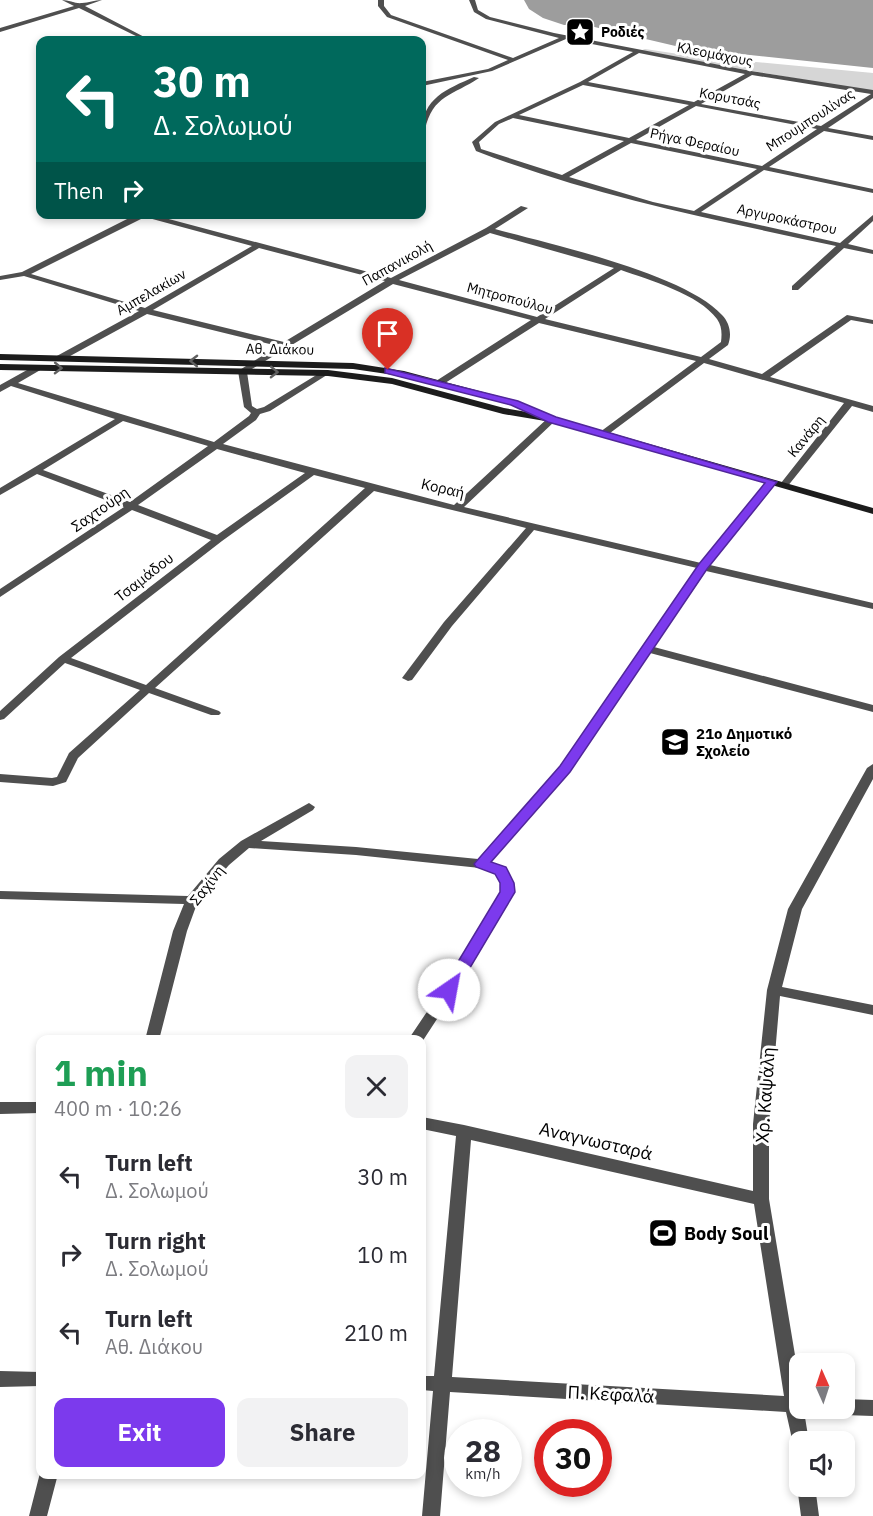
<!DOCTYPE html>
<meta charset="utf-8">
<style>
:root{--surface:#fff;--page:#f2f2f3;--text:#2b2b33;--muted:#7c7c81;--accent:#7c3aed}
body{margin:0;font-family:"IBM Plex Sans",sans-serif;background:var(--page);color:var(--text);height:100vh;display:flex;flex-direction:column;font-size:22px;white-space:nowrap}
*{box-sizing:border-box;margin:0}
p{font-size:20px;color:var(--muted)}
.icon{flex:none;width:33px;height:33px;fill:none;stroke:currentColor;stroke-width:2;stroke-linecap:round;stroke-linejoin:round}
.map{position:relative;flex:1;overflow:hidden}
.sheet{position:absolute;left:36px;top:1035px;width:390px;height:444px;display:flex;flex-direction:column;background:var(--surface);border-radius:12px;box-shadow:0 3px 9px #0003}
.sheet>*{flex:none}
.hud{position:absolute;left:36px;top:36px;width:390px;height:183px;border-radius:12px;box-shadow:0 3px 9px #0003;background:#00695c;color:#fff;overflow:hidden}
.needle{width:39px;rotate:357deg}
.fabs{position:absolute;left:789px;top:1353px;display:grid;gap:12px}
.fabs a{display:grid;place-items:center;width:66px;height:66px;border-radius:12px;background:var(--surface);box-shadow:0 3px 9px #0003;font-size:30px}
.speed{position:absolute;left:444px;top:1419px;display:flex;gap:12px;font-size:30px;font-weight:700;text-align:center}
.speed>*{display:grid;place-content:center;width:78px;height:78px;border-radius:50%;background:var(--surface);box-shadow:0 3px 9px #0003;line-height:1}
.speed small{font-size:15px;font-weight:400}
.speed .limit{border:9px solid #d22;background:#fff;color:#111}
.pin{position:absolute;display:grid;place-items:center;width:51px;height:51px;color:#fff;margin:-62px -26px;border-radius:50% 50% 50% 0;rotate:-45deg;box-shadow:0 0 6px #0007}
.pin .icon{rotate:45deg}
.me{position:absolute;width:66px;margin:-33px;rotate:33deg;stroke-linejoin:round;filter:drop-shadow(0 0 4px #0008)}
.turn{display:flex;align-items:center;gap:21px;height:126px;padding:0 18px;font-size:27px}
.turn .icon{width:78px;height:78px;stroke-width:2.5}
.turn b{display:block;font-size:42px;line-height:51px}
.then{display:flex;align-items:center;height:57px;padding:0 18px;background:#0003;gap:12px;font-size:22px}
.round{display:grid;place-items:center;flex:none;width:63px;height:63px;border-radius:12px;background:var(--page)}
.head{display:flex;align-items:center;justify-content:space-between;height:102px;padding:0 18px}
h1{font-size:36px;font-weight:800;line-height:45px;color:#1e9e55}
.action{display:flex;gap:12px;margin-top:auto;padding:12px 18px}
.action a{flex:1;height:69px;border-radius:12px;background:var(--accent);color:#fff;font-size:24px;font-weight:800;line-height:69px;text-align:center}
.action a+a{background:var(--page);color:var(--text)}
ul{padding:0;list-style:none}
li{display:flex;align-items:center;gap:18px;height:78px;padding:0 18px}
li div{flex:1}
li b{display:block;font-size:22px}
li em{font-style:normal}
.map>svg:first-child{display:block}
.green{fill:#d6d6d6}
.water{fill:#9d9d9d}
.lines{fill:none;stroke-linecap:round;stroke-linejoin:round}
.street{fill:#4f4f4f;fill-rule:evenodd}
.secondary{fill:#1c1c1c;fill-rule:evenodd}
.oneway{stroke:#606060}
.route{fill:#7c3aed;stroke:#51269a;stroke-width:1.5}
.labels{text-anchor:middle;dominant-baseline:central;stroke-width:6;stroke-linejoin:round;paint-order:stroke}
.far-poi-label{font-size:14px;font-weight:bold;fill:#000;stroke:#fff;text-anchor:start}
.far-street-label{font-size:14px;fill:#000;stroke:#fff}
.street-label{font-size:15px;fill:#000;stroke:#fff}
.poi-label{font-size:15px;font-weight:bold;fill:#000;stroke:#fff;text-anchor:start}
.near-street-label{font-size:18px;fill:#000;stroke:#fff}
.near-poi-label{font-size:18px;font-weight:bold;fill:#000;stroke:#fff;text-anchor:start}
</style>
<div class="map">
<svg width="873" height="1516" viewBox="0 0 873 1516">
<rect width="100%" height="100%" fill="#fff"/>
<path class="green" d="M 645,49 L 692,56 L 873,73 L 873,92 L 639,51 Z"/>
<path class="water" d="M 524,0 L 873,0 L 873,68 L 684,48 L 586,25 L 564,25 L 543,18 L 529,9 Z"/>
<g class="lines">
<path class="street" d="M 62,0 C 69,0 76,4 82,3 C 89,3 94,0 102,0 L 85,6 L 150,40 L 144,40 L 79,8 L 0,32 L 0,28 L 74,6 Z
M 378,0 L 384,0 L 384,6 L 391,15 L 513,58 L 559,38 L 486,19 L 474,12 L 469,0 L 475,0 L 478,10 L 490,17 L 554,33 L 751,71 L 873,90 L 873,98 L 828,128 L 873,136 L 873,140 L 824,131 L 769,167 L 873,189 L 873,193 L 764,170 L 701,212 L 840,243 L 873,215 L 873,221 L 848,244 L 873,250 L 873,254 L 844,248 L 798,290 L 792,290 L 792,286 L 836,246 C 715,220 592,196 476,151 L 472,142 L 495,122 L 580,82 L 633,52 L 566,39 L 492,71 L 422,86 L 422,82 L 488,69 L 508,60 L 387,17 L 378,6 ZM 639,53 L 745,74 L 694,102 L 588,82 ZM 752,75 L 871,94 L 821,126 L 701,104 ZM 583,85 L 689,105 L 629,138 L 519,115 ZM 696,106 L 817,129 L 762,166 L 636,140 ZM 513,118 L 624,141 L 562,175 L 481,149 L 479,142 L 499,124 ZM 631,143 L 757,169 L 694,211 L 653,202 L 569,177 Z
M 474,77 L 479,78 C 454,95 432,95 425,130 L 422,132 C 422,98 447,89 474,77 Z
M 521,206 L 528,208 L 495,229 C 551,244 685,274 722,315 C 730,323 732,335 728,345 L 709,359 L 762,374 L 847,315 L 873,320 L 873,324 L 851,320 L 770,377 L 873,406 L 873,412 L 852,406 L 787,487 L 781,487 L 781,483 L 844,403 L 704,363 L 606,436 L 600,436 L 600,432 L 696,361 L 539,323 L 442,385 L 436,385 L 436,381 L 531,320 L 393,284 L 247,372 L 252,406 L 257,409 L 264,407 L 323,371 L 330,373 L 270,411 L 260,414 L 256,420 L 223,444 L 454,505 L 549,417 L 552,416 L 557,419 L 555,421 L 464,507 L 701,563 L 769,480 L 775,480 L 775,484 L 710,565 L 873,603 L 873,609 L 706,571 L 654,647 L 873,705 L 873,712 L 650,653 L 569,772 L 490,862 L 506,867 L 514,883 L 515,892 L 465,976 L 422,1042 L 422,1040 L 408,1040 L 455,970 L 501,892 L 500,883 L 496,873 L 480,868 L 356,855 L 249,848 L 229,865 L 198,901 L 187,931 L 159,1040 L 145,1040 L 173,931 L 184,904 L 0,899 L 0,891 L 188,896 L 219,859 L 241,841 L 309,803 L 315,807 L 313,810 L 261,841 L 356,847 L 478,859 L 561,766 L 697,568 L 534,530 L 452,626 L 412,680 L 408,681 L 402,678 L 444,622 L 526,528 L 374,491 L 155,688 L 219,711 L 221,713 L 219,715 L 211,715 L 149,693 L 78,758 L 66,782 L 53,786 L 0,782 L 0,774 L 52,778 L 57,777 L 69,753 L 140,690 L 65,663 L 4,719 L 0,720 L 0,711 L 59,657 L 211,540 L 132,510 L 0,597 L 0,589 L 124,507 L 37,474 L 0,495 L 0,488 L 115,419 L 11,386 L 0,392 L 0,385 L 36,365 L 42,365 L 42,369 L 18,383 L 214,442 L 249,416 L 251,413 L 244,407 L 238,371 L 278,346 L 147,314 L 61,361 L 55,361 L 55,357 L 139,311 L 24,276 L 0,280 L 0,276 L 22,272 L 137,214 L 150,214 L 391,278 L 486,228 ZM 145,217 L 252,246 L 145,308 L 31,274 ZM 490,233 L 614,268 L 537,317 L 399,280 ZM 259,248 L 385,281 L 284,342 L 153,310 ZM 621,270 C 649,280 699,294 717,319 C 722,326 722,334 721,342 L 701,357 L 545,319 ZM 123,421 L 208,446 L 130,502 L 43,470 ZM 217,449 L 305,473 L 217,535 L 138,505 ZM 314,475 L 365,488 L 146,685 L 71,658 L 222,541 Z
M 873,764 L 873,779 L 802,909 L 782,987 L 873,1005 L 873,1015 L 780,996 L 769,1124 L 769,1199 L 800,1385 L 800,1408 L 807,1408 L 804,1411 L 809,1442 L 800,1442 L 800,1450 L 794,1448 L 786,1412 L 450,1392 L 440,1516 L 422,1516 L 433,1391 L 422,1390 L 422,1376 L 434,1376 L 456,1136 L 422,1129 L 422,1117 L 464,1125 L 753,1191 L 753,1124 L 767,990 L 788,909 L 867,768 ZM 471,1140 L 754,1204 L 784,1396 L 452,1377 Z
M 0,1102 L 40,1102 L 40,1113 L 0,1114 Z
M 0,1371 L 40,1372 L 40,1386 L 0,1387 Z
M 844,1399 L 873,1400 L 873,1416 L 844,1415 L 838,1412 L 836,1408 L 844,1408 Z
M 40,1473 L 40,1474 L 58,1474 L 47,1516 L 29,1516 Z
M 800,1480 L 800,1486 L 815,1486 L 819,1516 L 801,1516 L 797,1486 Z"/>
<path class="secondary" d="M 0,354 L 353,363 L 404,371 L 517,401 L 537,410 L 537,414 L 555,417 L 873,508 L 873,514 L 551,422 L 503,414 L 392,384 L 328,376 L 0,370 L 0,364 L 328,370 L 392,378 L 504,408 L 527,412 L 511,405 L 401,376 L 353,369 L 0,360 Z"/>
</g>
<defs><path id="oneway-chevron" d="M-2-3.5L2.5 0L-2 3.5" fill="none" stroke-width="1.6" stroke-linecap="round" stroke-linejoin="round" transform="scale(1.5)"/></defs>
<g class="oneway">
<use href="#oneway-chevron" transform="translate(194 361) rotate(-179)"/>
<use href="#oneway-chevron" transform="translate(58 368) rotate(1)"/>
<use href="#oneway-chevron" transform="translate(274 372) rotate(1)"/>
</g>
<path class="route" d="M 385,368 L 518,401 L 556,417 L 777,482 L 707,569 L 570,772 L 491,862 L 506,867 L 514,883 L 515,892 L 455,993 L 443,993 L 441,990 L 500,892 L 500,883 L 495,874 L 476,867 L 474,864 L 560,766 L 699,564 L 765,483 L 548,422 L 511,405 L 385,373 Z"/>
<defs>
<g id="sight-square" transform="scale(1.5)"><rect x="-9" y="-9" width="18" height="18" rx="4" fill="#000" stroke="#fff"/><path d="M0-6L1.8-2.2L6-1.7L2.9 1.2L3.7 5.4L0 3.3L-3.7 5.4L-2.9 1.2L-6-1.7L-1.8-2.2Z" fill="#fff"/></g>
<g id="school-square" transform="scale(1.5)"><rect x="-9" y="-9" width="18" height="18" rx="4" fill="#000" stroke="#fff"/><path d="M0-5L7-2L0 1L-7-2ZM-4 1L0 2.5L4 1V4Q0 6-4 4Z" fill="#fff"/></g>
<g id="stadium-square" transform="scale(1.5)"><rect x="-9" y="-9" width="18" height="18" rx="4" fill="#000" stroke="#fff"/><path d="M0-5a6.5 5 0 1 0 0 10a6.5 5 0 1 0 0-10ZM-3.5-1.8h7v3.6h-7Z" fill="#fff"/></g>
</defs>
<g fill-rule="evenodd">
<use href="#sight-square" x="580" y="32"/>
<use href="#school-square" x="675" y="742"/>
<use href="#stadium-square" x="663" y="1233"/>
</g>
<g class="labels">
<g class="far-poi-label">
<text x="601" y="32">Ροδιές</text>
</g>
<g class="far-street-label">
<text transform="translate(715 54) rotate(11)">Κλεομάχους</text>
<text transform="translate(730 98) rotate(11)">Κορυτσάς</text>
<text transform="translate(810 120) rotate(-33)">Μπουμπουλίνας</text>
<text transform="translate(695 142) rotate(12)">Ρήγα Φεραίου</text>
<text transform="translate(787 219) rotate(12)">Αργυροκάστρου</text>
<text transform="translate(397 263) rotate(-29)">Παπανικολή</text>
<text transform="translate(151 292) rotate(-30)">Αμπελακίων</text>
<text transform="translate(510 298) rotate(15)">Μητροπούλου</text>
<text transform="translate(280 349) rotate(1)">Αθ. Διάκου</text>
<text transform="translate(806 436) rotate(-51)">Κανάρη</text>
</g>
<g class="street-label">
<text transform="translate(443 488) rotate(13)">Κοραή</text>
<text transform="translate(100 509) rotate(-35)">Σαχτούρη</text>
<text transform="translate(144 577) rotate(-38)">Τσαμάδου</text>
<text transform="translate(207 885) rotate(-52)">Σαχίνη</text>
</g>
<g class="poi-label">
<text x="696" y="733">21ο Δημοτικό<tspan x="696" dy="17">Σχολείο</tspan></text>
</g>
<g class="near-street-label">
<text transform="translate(765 1095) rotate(-86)">Χρ. Καψάλη</text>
<text transform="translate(596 1141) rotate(13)">Αναγνωσταρά</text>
<text transform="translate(611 1394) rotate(3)">Π. Κεφαλά</text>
</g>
<g class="near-poi-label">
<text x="684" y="1233">Body Soul</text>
</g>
</g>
</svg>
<div class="fabs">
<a><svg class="needle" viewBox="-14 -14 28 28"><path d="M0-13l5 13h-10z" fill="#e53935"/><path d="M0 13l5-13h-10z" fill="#7c7c81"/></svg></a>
<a><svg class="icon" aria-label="sound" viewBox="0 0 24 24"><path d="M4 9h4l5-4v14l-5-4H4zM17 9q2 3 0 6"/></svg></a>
</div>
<div class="speed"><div>28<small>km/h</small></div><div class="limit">30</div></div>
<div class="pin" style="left:388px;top:370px;background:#d93025"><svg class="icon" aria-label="arrive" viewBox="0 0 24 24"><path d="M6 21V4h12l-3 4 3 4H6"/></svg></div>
<svg class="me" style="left:449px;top:990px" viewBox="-20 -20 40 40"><circle r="19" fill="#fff"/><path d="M0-13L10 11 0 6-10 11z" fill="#7c3aed"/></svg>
<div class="hud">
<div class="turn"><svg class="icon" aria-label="left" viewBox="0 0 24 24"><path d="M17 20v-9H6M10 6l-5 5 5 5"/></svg><div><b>30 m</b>Δ. Σολωμού</div></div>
<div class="then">Then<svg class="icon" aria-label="right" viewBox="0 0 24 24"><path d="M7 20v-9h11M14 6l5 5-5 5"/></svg></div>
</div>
<section class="sheet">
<div class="head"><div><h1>1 min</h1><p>400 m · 10:26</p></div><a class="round"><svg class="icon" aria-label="close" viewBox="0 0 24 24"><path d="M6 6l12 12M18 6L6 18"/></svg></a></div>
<ul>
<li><svg class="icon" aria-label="left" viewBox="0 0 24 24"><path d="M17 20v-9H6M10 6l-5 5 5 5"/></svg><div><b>Turn left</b><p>Δ. Σολωμού</p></div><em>30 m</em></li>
<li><svg class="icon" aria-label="right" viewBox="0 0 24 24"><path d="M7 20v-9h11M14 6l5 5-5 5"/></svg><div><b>Turn right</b><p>Δ. Σολωμού</p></div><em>10 m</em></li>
<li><svg class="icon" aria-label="left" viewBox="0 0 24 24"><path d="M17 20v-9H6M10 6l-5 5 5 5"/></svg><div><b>Turn left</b><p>Αθ. Διάκου</p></div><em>210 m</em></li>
</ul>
<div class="action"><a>Exit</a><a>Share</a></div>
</section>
</div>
